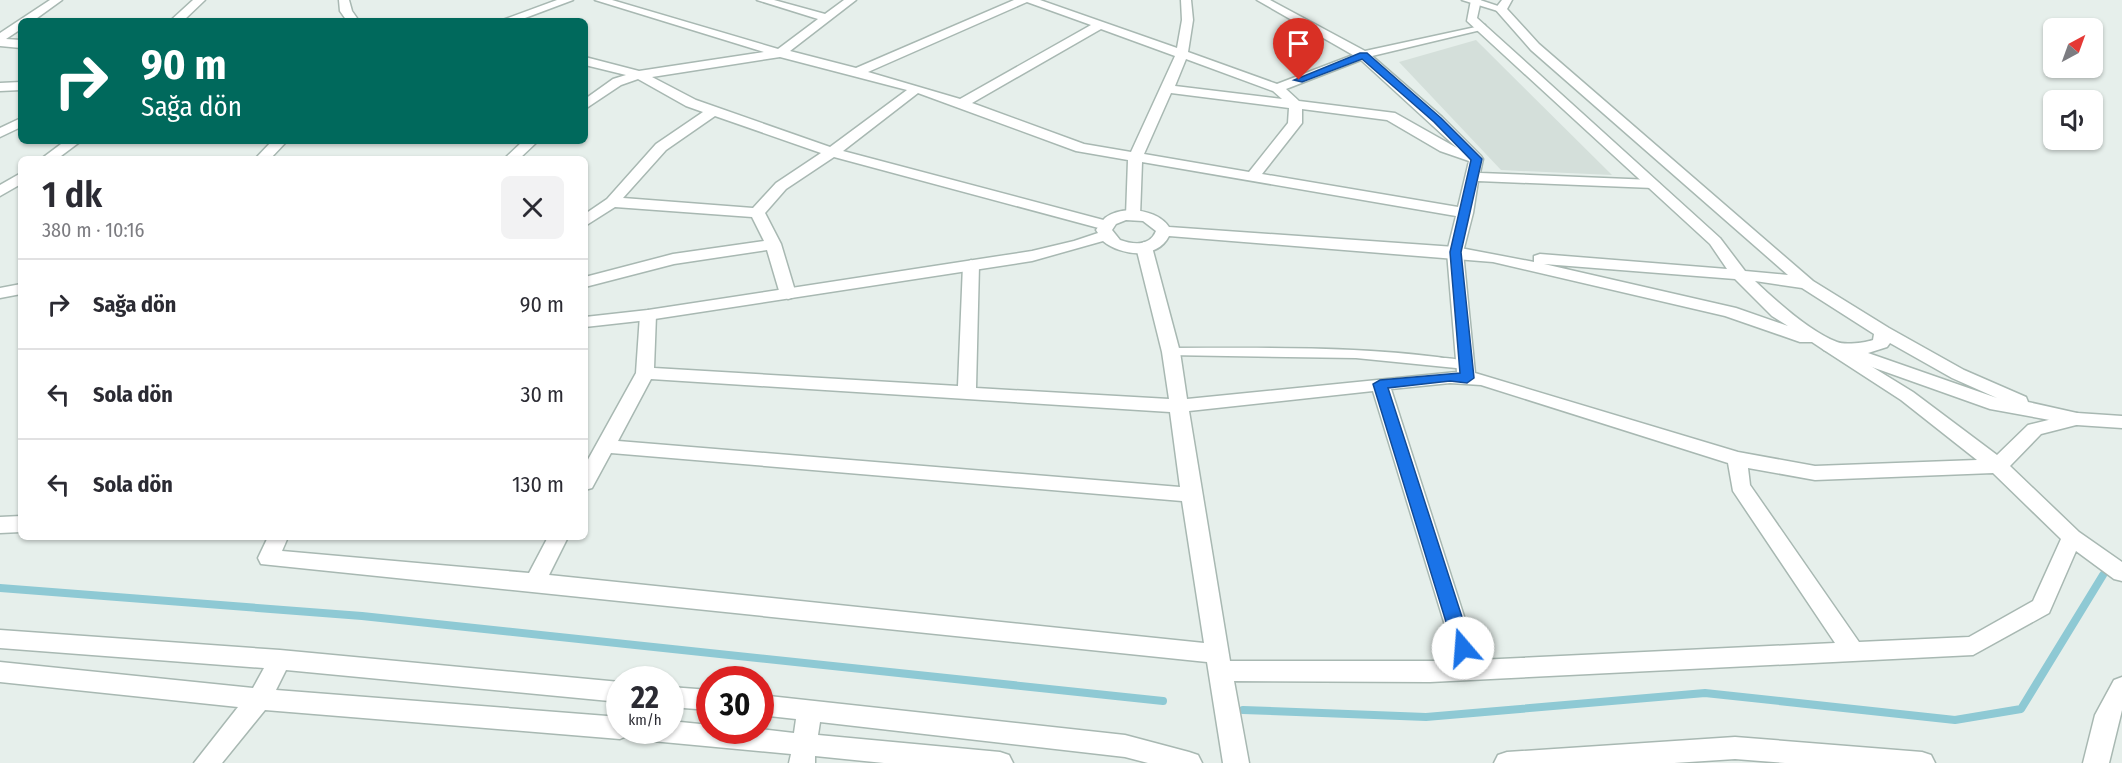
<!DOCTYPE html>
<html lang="tr">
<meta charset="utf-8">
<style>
:root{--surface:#fff;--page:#f2f2f3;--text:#2b2b33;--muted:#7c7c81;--line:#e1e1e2}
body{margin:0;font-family:"Fira Sans Condensed",sans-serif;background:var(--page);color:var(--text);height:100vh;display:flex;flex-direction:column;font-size:22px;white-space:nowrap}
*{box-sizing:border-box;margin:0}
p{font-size:20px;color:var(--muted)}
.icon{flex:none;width:33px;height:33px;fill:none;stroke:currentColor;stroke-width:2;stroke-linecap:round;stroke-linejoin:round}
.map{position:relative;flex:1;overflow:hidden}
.side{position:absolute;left:18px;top:156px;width:570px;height:384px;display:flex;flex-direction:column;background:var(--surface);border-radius:9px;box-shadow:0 2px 4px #0004}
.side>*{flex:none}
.guide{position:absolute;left:18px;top:18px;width:570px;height:126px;border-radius:9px;box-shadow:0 2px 4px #0004;background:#00695c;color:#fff;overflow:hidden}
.needle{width:39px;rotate:41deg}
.fabs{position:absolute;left:2043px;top:18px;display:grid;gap:12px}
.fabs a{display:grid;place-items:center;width:60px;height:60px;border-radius:9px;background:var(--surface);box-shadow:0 2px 4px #0004;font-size:30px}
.speed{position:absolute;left:606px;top:666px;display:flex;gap:12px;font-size:30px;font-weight:700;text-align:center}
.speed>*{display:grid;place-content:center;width:78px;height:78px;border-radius:50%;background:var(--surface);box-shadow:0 2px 4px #0004;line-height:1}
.speed small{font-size:15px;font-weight:400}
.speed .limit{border:9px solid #d22;background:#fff;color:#111}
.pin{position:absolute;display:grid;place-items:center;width:51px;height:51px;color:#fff;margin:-62px -26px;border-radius:50% 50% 50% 0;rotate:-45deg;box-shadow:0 0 6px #0007}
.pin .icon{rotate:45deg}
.me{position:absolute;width:66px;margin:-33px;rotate:342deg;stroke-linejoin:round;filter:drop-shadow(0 0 4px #0008)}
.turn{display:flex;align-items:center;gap:21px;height:126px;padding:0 24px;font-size:27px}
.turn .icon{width:78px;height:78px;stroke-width:2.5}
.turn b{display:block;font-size:42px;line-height:51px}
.round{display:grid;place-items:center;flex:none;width:63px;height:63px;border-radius:9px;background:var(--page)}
.summary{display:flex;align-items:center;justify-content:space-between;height:102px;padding:0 24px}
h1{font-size:36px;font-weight:600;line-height:45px}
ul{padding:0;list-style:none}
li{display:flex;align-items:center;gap:18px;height:90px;padding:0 24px;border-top:2px solid var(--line)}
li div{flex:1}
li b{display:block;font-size:22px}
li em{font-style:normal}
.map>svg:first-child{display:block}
.built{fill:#d4dfda}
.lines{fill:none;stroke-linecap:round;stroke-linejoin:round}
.stream{stroke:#8ec9d4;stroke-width:8}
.service-casing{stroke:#a8b8b2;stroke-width:3}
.minor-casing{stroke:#a8b8b2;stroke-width:3}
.tertiary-casing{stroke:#a8b8b2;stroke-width:3}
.service{fill:#fff;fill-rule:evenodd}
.minor{fill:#fff;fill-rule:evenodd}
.tertiary{fill:#fff;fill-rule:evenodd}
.route{fill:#1a73e8;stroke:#114b97;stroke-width:1.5}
</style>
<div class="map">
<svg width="2122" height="763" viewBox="0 0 2122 763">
<rect width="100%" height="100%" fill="#e6efeb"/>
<path class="built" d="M 1476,40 L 1612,175 L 1501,170 L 1399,62 Z"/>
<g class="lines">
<path class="stream" d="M 0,588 L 362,616 L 1163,701
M 1243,710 L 1426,717 L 1705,693 L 1955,720 L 2021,709 L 2103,575"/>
<g class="service-casing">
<path id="service" d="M 1171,348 C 1259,348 1349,346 1437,357 C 1447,359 1465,358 1472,365 L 1466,369 L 1356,358 L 1167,355 L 1165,352 Z"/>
</g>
<g class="minor-casing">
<path id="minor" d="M 50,0 L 62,0 L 33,21 L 21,21 L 21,29 L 6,39 L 21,40 L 21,48 L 0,46 L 0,33 Z
M 193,0 L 205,0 L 183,21 L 170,21 Z
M 339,0 L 349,0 L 352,11 L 359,21 L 347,21 L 340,11 Z
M 557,0 L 573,0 L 517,21 L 500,21 Z
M 595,0 L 612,0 L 778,49 L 818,19 L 757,0 L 774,0 L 825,14 L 844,0 L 856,0 L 790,51 L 856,68 L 1014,0 L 1040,0 L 1177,48 L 1182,20 L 1181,0 L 1191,0 L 1193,20 L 1188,52 L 1277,84 L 1353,55 L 1257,0 L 1270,0 L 1365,51 L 1485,25 L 1485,29 L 1372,56 L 1442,117 L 1481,156 L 1483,159 L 1480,173 L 1653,180 L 1660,184 L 1653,188 L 1478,181 L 1473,213 L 1463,252 L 1475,373 L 1738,452 L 1815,466 L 1977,460 L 1901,400 L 1824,350 L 1821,346 L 1824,342 L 1830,341 L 1913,392 L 1997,455 L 2028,425 L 2077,413 L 2084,415 L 2086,419 L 2084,423 L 2041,434 L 2010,466 L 2079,532 L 2122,562 L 2122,581 L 2114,579 L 2076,551 L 2049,613 L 1973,655 L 1430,682 L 1234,681 L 1249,763 L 1223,763 L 1207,662 L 261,564 L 258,558 L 268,537 L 288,537 L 282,551 L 529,573 L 548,537 L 568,537 L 549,575 L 1204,643 L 1182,501 L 611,453 L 592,488 L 585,490 L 585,465 L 636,373 L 640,315 L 648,310 L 656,315 L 654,368 L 958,386 L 963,265 L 971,260 L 979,265 L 976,388 L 1169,399 L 1162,352 L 1136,247 L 1144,242 L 1152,247 L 1180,352 L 1187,399 L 1457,372 L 1447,252 L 1456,216 L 1142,162 L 1140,216 L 1133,220 L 1126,216 L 1128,160 L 1076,151 L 918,93 L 843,151 L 1111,222 L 1114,225 L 1106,230 L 834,157 L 786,189 L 765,213 L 781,244 L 796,294 L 794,297 L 788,299 L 780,294 L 767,250 L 674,264 L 585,287 L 585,277 L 673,254 L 764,241 L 752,217 L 615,207 L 585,226 L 585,214 L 607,199 L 656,144 L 703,112 L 686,106 L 638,79 L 621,85 L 585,109 L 585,99 L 613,79 L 626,75 L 585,65 L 585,57 L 639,71 L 764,52 ZM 1027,2 L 1091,25 L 960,99 L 868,72 ZM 1101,29 L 1175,56 L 1131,152 L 1084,144 L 972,103 ZM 780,57 L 907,90 L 830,147 L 696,100 L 652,77 ZM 1186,59 L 1273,91 L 1282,99 L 1175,86 ZM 1361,60 L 1457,148 L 1395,113 L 1299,101 L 1286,89 ZM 1171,93 L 1289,108 L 1288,123 L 1249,172 L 1144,154 ZM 1302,109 L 1387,120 L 1440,151 L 1469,161 L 1458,207 L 1262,174 L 1302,123 ZM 715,116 L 821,153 L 776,183 L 753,208 L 623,198 L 666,150 ZM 651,379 L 1170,412 L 1180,487 L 618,441 ZM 1450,383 L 1481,385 L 1728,463 L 1733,491 L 1835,643 L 1478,660 L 1391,389 ZM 1373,391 L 1456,661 L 1230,661 L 1189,411 ZM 1748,468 L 1815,480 L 1993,473 L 2061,539 L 2033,601 L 1969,637 L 1859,642 L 1750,485 Z
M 1462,0 L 1480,0 L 1507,9 L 1501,12 Z
M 21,82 L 21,90 L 0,91 L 0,83 Z
M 21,118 L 21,127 L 0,137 L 0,128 Z
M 65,141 L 81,141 L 57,159 L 41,159 Z
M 272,141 L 287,141 L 270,159 L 255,159 Z
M 523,141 L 538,141 L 519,159 L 504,159 Z
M 21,173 L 21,184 L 0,196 L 0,185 Z
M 21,516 L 21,532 L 0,533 L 0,517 Z
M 0,630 L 280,650 L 620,682 L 620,702 L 286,670 L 276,690 L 620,717 L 620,730 L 631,730 L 629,735 L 620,739 L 265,710 L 222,763 L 194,763 L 238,707 L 0,682 L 0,662 L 253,688 L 264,668 L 0,648 Z
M 2122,677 L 2122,710 L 2109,763 L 2083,763 L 2095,715 L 2114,680 Z
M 670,687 L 710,690 L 710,710 L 670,707 Z
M 760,695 L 1125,735 L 1189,752 L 1198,755 L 1202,763 L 1148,763 L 1125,757 L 820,722 L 818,735 L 1000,752 L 1009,755 L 1013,763 L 884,763 L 815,756 L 815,763 L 789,763 L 791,754 L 652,741 L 643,738 L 640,730 L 670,730 L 670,721 L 710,725 L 710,730 L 760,729 L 794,733 L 796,719 L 760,715 Z
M 1735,737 L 1922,752 L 1931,755 L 1935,763 L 1785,763 L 1735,759 L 1674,763 L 1494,763 L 1498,755 L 1507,752 Z"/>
</g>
<g class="tertiary-casing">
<path id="tertiary" d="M 1471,0 L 1481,0 L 1477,18 L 1720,238 L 1745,271 L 1788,275 L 1531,50 L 1495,9 L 1502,0 L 1512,0 L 1507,9 L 1539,44 L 1813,281 L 1889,328 L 1964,370 L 2026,397 L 2028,402 L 2077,413 L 2122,416 L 2122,428 L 2077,425 L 1990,409 L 1824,350 L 1812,342 L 1800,342 L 1725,316 L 1493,262 L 1169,236 C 1157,260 1121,256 1103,241 L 1032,261 L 648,320 L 585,327 L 585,317 L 648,310 L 1032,251 L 1074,241 L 1098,233 L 1096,230 C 1099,226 1102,221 1105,218 C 1122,205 1157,209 1169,227 L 1455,247 L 1534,262 L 1534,256 L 1540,254 L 1727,269 L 1710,244 L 1467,21 ZM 1126,220 L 1143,221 L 1156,231 C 1150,246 1134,245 1120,240 L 1112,230 L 1116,224 ZM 1544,264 L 1735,279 L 1772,316 L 1788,326 L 1736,308 ZM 1755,281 L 1802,288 L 1874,334 L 1873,340 C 1865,343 1844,345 1837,342 C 1810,332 1776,301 1755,281 ZM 1890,343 L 1952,378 L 1997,398 L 1868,353 L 1887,347 Z
M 21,284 L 21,294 L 0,298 L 0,288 Z"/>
</g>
<use href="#service" class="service"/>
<use href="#minor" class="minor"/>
<use href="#tertiary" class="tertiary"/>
</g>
<path class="route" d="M 1360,53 L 1367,53 L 1441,118 L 1482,159 L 1461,252 L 1474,378 L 1467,383 L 1450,381 L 1388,388 L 1472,648 L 1469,653 L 1457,653 L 1454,648 L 1373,384 L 1380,380 L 1460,373 L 1450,252 L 1471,160 L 1434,122 L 1362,59 L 1302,82 L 1294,80 Z"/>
</svg>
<div class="fabs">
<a><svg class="needle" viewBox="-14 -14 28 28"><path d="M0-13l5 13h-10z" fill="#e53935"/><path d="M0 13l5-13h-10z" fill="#7c7c81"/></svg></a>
<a><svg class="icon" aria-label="sound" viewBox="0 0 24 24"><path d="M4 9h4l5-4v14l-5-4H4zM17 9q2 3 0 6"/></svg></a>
</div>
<div class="speed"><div>22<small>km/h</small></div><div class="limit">30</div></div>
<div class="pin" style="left:1299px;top:80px;background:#d93025"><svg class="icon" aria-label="arrive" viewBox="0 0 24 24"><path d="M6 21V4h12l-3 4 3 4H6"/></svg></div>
<svg class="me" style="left:1463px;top:648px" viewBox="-20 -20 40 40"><circle r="19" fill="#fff"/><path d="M0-13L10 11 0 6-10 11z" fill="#1a73e8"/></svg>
<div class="guide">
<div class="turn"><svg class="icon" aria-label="right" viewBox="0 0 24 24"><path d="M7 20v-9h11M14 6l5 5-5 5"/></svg><div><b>90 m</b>Sağa dön</div></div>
</div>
<section class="side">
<div class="summary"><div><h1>1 dk</h1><p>380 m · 10:16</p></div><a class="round"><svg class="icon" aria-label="close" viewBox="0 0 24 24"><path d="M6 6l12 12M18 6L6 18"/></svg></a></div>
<ul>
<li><svg class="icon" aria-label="right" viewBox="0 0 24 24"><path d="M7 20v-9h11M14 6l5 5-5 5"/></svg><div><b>Sağa dön</b></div><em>90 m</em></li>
<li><svg class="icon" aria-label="left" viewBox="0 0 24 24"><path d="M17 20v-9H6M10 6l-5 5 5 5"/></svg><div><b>Sola dön</b></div><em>30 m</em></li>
<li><svg class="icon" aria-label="left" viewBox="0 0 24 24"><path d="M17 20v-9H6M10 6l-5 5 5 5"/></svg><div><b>Sola dön</b></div><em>130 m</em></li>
</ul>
</section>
</div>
